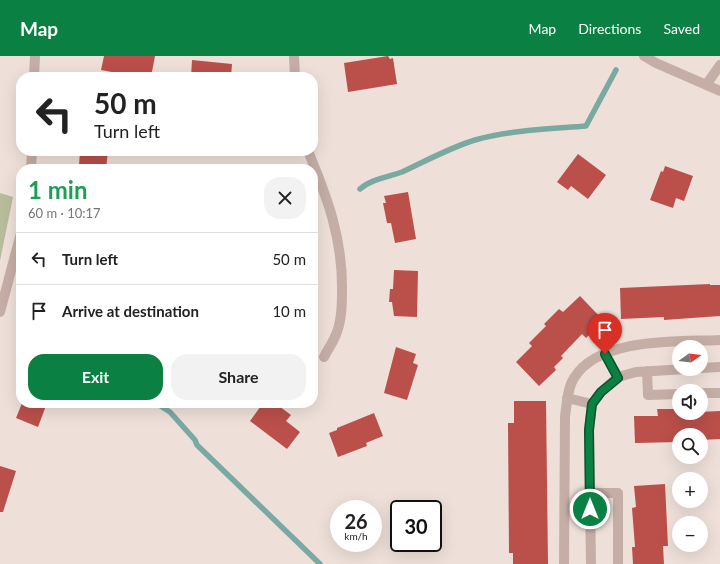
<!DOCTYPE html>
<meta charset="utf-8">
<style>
:root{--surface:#fff;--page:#f2f2f2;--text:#222;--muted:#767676;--line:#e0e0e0;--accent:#0b8043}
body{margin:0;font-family:Lato,sans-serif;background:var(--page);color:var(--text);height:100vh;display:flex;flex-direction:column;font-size:15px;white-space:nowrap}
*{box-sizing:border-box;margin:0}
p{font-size:13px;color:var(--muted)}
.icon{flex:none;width:22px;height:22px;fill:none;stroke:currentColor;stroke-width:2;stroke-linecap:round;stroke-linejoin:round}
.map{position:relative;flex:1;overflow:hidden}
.side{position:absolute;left:16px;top:108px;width:302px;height:244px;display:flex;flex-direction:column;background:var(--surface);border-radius:16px;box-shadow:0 4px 16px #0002}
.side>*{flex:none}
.top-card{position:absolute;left:16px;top:16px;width:302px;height:84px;border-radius:16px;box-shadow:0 4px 16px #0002;background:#fff;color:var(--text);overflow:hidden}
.needle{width:26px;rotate:76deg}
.tools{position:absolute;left:672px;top:284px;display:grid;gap:8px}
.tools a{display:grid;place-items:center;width:36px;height:36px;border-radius:50%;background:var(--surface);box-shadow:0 4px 16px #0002;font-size:20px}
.speed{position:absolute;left:330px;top:444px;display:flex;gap:8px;font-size:20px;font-weight:700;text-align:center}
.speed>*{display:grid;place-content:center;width:52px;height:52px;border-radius:50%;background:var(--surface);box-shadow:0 4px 16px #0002;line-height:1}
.speed small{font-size:10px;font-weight:400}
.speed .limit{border:2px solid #111;border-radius:6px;background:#fff;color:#111}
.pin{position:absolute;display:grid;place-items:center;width:34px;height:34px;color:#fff;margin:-41px -17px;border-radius:50% 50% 50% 0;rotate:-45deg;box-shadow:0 0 4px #0007}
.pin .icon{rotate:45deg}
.me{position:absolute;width:44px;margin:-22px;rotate:0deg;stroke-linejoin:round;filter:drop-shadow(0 0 3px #0008)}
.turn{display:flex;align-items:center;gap:14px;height:84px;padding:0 12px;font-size:18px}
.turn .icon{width:52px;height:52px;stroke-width:2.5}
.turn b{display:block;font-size:28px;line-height:34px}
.round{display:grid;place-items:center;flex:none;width:42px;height:42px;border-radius:16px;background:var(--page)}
.summary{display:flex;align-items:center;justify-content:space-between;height:68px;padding:0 12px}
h1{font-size:24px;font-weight:700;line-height:30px;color:#1e9e55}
.action{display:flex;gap:8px;margin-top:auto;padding:8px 12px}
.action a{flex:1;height:46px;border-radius:16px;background:var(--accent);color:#fff;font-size:16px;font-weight:700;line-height:46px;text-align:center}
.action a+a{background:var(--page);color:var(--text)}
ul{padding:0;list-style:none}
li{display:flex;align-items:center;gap:12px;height:52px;padding:0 12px;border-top:1px solid var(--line)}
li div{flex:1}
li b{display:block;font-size:15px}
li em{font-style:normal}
header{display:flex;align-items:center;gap:24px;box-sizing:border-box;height:56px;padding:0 20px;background:var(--accent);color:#fff}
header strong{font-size:19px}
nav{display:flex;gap:22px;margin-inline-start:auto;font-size:14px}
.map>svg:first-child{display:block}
.green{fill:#b7bc9a}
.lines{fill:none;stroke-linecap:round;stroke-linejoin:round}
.stream{stroke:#7aa9a2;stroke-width:5.5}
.building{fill:#bb4f4a}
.minor{stroke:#c5aea6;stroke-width:10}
.route-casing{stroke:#07532c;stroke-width:10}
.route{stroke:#0b8043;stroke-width:7}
</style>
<header>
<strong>Map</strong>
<nav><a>Map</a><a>Directions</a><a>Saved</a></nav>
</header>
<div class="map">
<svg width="720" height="508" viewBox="0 0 720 508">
<rect width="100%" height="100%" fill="#eee0d9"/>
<path class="green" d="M 0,137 L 13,141 L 0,205 Z"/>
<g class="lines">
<path class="stream" d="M 360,133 C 371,123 388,121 402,116 C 426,105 449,92 475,84 C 511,74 549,73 586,70 L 616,14
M 156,347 L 170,356 L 195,384 L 197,389 L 320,508"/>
</g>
<path class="building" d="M 104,0 L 155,0 L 151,21 L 138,21 L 101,14 Z
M 388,0 L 390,3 L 393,2 L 397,28 L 348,36 L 344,7 Z
M 192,4 L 232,8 L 231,21 L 191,21 Z
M 80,95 L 108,95 L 106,113 L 83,113 L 83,109 L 79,109 Z
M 578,98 L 606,119 L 588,143 L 571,130 L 568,134 L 557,126 Z
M 665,110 L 693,120 L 684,145 L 676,142 L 673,152 L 650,144 L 661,115 L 663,116 Z
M 408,136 L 416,183 L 395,187 L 391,167 L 387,167 L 383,147 L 386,147 L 384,140 Z
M 394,214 L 418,215 L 417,261 L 394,260 L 392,246 L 389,246 L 390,233 L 393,233 Z
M 710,228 L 710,229 L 720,229 L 720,260 L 664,264 L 664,261 L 621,263 L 620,232 Z
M 580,240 L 604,265 L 586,282 L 582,278 L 561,300 L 563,302 L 554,311 L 556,314 L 539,330 L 516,306 L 532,290 L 529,287 L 546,270 L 544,268 L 559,253 L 563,256 Z
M 396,291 L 416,298 L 413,307 L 418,309 L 407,344 L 384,337 Z
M 514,345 L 546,345 L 548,508 L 513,508 L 513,497 L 509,497 L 508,367 L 514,367 Z
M 22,347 L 47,347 L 38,371 L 16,362 Z
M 263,347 L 275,347 L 291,359 L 286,365 L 300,376 L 287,393 L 250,365 Z
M 657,353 L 677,353 L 679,357 L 720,355 L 720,383 L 701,384 L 701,379 L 679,379 L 679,386 L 635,387 L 634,360 L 658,360 Z
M 374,357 L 383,380 L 366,387 L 367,390 L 338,401 L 329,377 L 337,374 L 337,372 Z
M 0,410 L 16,415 L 3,456 L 0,456 Z
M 665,428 L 668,490 L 663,490 L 664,508 L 633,508 L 632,491 L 635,491 L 632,452 L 636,451 L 634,430 Z"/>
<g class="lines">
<path class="minor" d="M 294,0 L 295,21
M 644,0 L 656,7 L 720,35
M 34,21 L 35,0
M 706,29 L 720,9
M 308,95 C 327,141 342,180 342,231 C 342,246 342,262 337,276 C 334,285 328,293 324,301
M 31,113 L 32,95
M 0,256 L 21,177
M 605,298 L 618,321
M 701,312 L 720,311
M 647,315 L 648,339 L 679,338
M 701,337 L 720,337
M 567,342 L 592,348
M 590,437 L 618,437 L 618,508
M 564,508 L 565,360 C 567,348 567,333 574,322 C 599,281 678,286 720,284
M 591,508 L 589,374 L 592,348 L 601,336 L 618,321 L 636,316 L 687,313"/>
</g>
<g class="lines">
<g class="route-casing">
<path id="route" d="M 590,453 L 589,374 L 592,348 L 601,336 L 618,322 L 605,298"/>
</g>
<use href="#route" class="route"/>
</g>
</svg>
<div class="tools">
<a><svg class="needle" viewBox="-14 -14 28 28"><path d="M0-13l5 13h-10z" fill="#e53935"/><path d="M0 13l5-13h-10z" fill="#767676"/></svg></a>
<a><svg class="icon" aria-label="sound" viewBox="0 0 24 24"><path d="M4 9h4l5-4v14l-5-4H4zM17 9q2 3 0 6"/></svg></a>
<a><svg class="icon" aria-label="search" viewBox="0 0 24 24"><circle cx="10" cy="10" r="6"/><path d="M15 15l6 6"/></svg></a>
<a>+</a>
<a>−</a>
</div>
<div class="speed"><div>26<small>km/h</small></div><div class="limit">30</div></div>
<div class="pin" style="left:605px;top:298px;background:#d93025"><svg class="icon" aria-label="arrive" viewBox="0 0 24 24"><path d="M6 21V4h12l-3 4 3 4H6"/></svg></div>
<svg class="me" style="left:590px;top:453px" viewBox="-20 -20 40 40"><circle r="17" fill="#0b8043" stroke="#fff" stroke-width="3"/><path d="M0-11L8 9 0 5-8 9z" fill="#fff"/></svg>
<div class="top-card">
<div class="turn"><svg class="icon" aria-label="left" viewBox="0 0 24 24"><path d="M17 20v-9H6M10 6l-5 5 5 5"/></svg><div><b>50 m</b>Turn left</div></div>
</div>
<section class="side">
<div class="summary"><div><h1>1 min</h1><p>60 m · 10:17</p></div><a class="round"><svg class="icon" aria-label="close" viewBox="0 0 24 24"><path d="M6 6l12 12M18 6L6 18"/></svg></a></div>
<ul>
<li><svg class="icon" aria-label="left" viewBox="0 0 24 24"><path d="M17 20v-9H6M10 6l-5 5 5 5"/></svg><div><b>Turn left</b></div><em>50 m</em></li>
<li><svg class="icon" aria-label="arrive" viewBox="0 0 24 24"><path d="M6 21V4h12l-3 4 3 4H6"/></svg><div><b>Arrive at destination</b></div><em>10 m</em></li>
</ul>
<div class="action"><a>Exit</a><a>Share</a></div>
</section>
</div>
